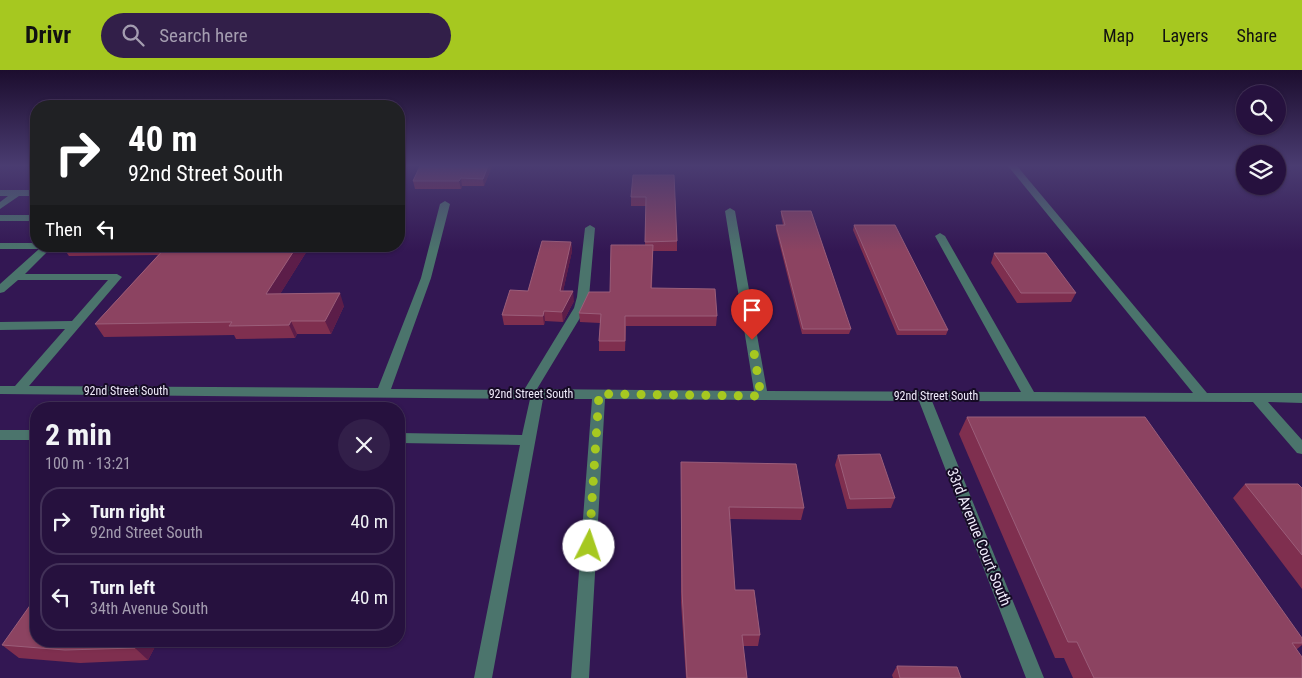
<!DOCTYPE html>
<meta charset="utf-8">
<style>
:root{--surface:#26113e;--page:#321f49;--text:#f1f3f6;--muted:#a49db0;--line:#423158;--accent:#a6c820}
body{margin:0;font-family:"Roboto Condensed",sans-serif;background:var(--page);color:var(--text);height:100vh;display:flex;flex-direction:column;font-size:19px;white-space:nowrap}
*{box-sizing:border-box;margin:0}
p{font-size:16px;color:var(--muted)}
.icon{flex:none;width:28px;height:28px;fill:none;stroke:currentColor;stroke-width:2;stroke-linecap:round;stroke-linejoin:round}
.map{position:relative;flex:1;overflow:hidden}
.drawer{position:absolute;left:30px;top:332px;width:375px;height:245px;display:flex;flex-direction:column;background:var(--surface);border-radius:20px;box-shadow:0 1px 4px #0004,0 0 0 1px var(--line)}
.drawer>*{flex:none}
.guide{position:absolute;left:30px;top:30px;width:375px;height:152px;border-radius:20px;box-shadow:0 1px 4px #0004,0 0 0 1px var(--line);background:#202124;color:#fff;overflow:hidden}
.buttons{position:absolute;left:1236px;top:15px;display:grid;gap:10px}
.buttons a{display:grid;place-items:center;width:50px;height:50px;border-radius:50%;background:var(--surface);box-shadow:0 1px 4px #0004,0 0 0 1px var(--line);font-size:25px}
.pin{position:absolute;display:grid;place-items:center;width:42px;height:42px;color:#fff;margin:-51px -21px;border-radius:50% 50% 50% 0;rotate:-45deg;box-shadow:0 0 5px #0007}
.pin .icon{rotate:45deg}
.me{position:absolute;width:55px;margin:-28px;rotate:4deg;stroke-linejoin:round;filter:drop-shadow(0 0 4px #0008)}
.turn{display:flex;align-items:center;gap:18px;height:105px;padding:0 15px;font-size:22px}
.turn .icon{width:65px;height:65px;stroke-width:2.5}
.turn b{display:block;font-size:35px;line-height:42px}
.then{display:flex;align-items:center;height:48px;padding:0 15px;background:#0003;gap:10px;font-size:19px}
.round{display:grid;place-items:center;flex:none;width:52px;height:52px;border-radius:26px;background:var(--page)}
.head{display:flex;align-items:center;justify-content:space-between;height:85px;padding:0 15px}
h1{font-size:30px;font-weight:700;line-height:38px}
ul{padding:0;list-style:none}
li{display:flex;align-items:center;gap:15px;height:68px;margin:0 10px 8px;padding:0 5px;border:2px solid var(--line);border-radius:20px}
li div{flex:1}
li b{display:block;font-size:19px}
li em{font-style:normal}
header{display:flex;align-items:center;gap:30px;box-sizing:border-box;height:70px;padding:0 25px;background:var(--accent);color:#111}
header strong{font-size:24px}
nav{display:flex;gap:28px;margin-inline-start:auto;font-size:18px}
.search{width:350px;height:45px;background:var(--page);display:flex;align-items:center;gap:12px;box-sizing:border-box;padding:0 18px;border-radius:28px;color:var(--muted);font-size:19px}
.map>svg:first-child{display:block}
.lines{fill:none;stroke-linecap:round;stroke-linejoin:round}
.minor{fill:#4b746c;fill-rule:evenodd}
.wall{fill:#7f2f4f}
.shaded-wall{fill:#5c1d49}
.building{fill:#8c4361;stroke:#9b5e7a}
.route{stroke:#a6c820;stroke-width:9;stroke-dasharray:0 16.2}
.labels{text-anchor:middle;dominant-baseline:central;stroke-width:4;stroke-linejoin:round;paint-order:stroke}
.street-label{font-size:12px;fill:#f0ebfb;stroke:#160b25}
.near-street-label{font-size:15px;fill:#f0ebfb;stroke:#160b25}
</style>
<header>
<strong>Drivr</strong>
<div class="search"><svg class="icon" aria-label="search" viewBox="0 0 24 24"><circle cx="10" cy="10" r="6"/><path d="M15 15l6 6"/></svg>Search here</div>
<nav><a>Map</a><a>Layers</a><a>Share</a></nav>
</header>
<div class="map">
<svg width="1302" height="608" viewBox="0 0 1302 608">
<rect width="100%" height="100%" fill="#331753"/>
<g class="lines">
<path class="minor" d="M 1008,96 L 1017,96 L 1207,323 L 1302,323 L 1302,333 L 1268,332 L 1302,370 L 1302,384 L 1297,383 L 1253,332 L 932,331 L 1044,608 L 1026,608 L 919,331 L 605,329 L 589,608 L 571,608 L 592,329 L 543,329 L 492,608 L 474,608 L 520,375 L 399,373 L 399,363 L 522,365 L 530,329 L 0,324 L 0,316 L 15,316 L 65,259 L 0,260 L 0,252 L 72,251 L 108,210 L 18,210 L 4,222 L 0,223 L 0,214 L 39,179 L 0,179 L 0,173 L 36,173 L 36,176 L 53,176 L 25,204 L 117,204 L 122,207 L 29,316 L 378,318 L 421,208 L 440,134 L 445,131 L 450,134 L 431,208 L 391,319 L 524,320 L 574,238 L 577,227 L 585,158 L 590,155 L 595,158 L 589,227 L 586,238 L 537,319 L 754,321 L 725,141 L 730,138 L 735,141 L 767,321 L 1021,322 L 935,166 L 940,163 L 945,166 L 1034,322 L 1193,323 Z
M 0,120 L 36,120 L 36,126 L 19,126 L 0,139 L 0,132 L 8,126 L 0,126 Z
M 0,145 L 36,145 L 36,151 L 0,151 Z
M 0,360 L 36,360 L 36,370 L 0,370 Z"/>
</g>
<path class="wall" d="M 420,96 L 492,96 L 484,116 L 462,116 L 461,119 L 415,119 L 413,111 Z
M 674,105 L 677,171 L 677,181 L 653,181 L 652,218 L 717,246 L 716,256 L 626,256 L 625,281 L 599,281 L 599,271 L 600,253 L 580,252 L 579,243 L 610,222 L 645,175 L 646,136 L 631,136 L 631,127 Z
M 781,141 L 851,259 L 849,264 L 802,264 L 776,160 L 776,155 L 783,155 L 781,145 Z
M 854,155 L 948,260 L 946,265 L 897,265 L 853,160 Z
M 571,172 L 572,181 L 563,221 L 574,231 L 563,252 L 545,251 L 544,255 L 504,255 L 502,245 L 528,221 Z
M 62,176 L 310,176 L 280,224 L 344,236 L 331,264 L 297,264 L 295,268 L 236,269 L 234,265 L 104,267 L 95,254 L 158,185 L 69,186 Z
M 994,183 L 1076,223 L 1071,232 L 1017,233 L 991,193 Z
M 967,347 L 1302,568 L 1302,575 L 1297,579 L 1302,608 L 1073,608 L 1064,588 L 1055,588 L 959,364 Z
M 838,385 L 895,428 L 891,438 L 847,439 L 835,395 Z
M 681,392 L 804,438 L 801,450 L 729,449 L 735,520 L 760,565 L 758,576 L 743,576 L 747,608 L 686,608 L 681,533 Z
M 1245,414 L 1302,418 L 1302,519 L 1233,428 Z
M 158,571 L 148,590 L 80,593 L 19,588 L 2,575 Z
M 897,596 L 961,608 L 893,608 L 892,605 Z"/>
<path class="shaded-wall" d="M 488,96 L 492,96 L 484,116 L 483,109 Z
M 461,108 L 462,116 L 461,119 L 459,111 Z
M 571,172 L 572,181 L 561,231 L 560,221 Z
M 297,176 L 310,176 L 272,237 L 266,224 Z
M 573,221 L 574,231 L 563,252 L 562,242 Z
M 340,223 L 344,236 L 331,264 L 325,251 Z
M 544,241 L 545,251 L 544,255 L 543,246 Z
M 291,251 L 297,264 L 295,268 L 289,255 Z
M 138,571 L 158,571 L 148,590 L 135,578 Z"/>
<path class="building" d="M 420,96 L 488,96 L 483,109 L 461,108 L 459,111 L 413,111 Z
M 633,105 L 674,105 L 677,171 L 645,172 L 646,127 L 631,127 Z
M 781,141 L 811,141 L 851,259 L 803,259 L 776,155 L 785,155 Z
M 854,155 L 895,155 L 948,260 L 899,260 Z
M 542,171 L 571,172 L 560,221 L 573,221 L 562,242 L 544,241 L 543,246 L 502,245 L 510,220 L 528,221 Z
M 611,175 L 653,175 L 651,218 L 715,219 L 717,246 L 625,246 L 625,271 L 599,271 L 601,244 L 579,243 L 589,222 L 610,222 Z
M 167,176 L 297,176 L 266,224 L 340,223 L 325,251 L 291,251 L 289,255 L 229,256 L 232,252 L 95,254 Z
M 994,183 L 1046,183 L 1076,223 L 1021,223 Z
M 967,347 L 1145,347 L 1302,568 L 1302,573 L 1292,573 L 1302,587 L 1302,608 L 1094,608 L 1077,572 L 1068,572 Z
M 880,384 L 895,428 L 850,429 L 838,385 Z
M 681,392 L 796,394 L 804,438 L 729,437 L 735,520 L 754,520 L 760,565 L 742,565 L 747,608 L 687,608 L 682,522 Z
M 1245,414 L 1298,414 L 1302,418 L 1302,485 Z
M 36,527 L 36,571 L 138,571 L 135,578 L 65,580 L 2,575 Z
M 897,596 L 957,597 L 961,608 L 900,608 Z"/>
<linearGradient id="sky" x2="0" y2="1"><stop stop-color="#1c0d2e"/><stop offset="0.53" stop-color="#4a3c71"/><stop offset="1" stop-color="#4a3c71" stop-opacity="0"/></linearGradient>
<rect width="1302" height="181" fill="url(#sky)"/>
<g class="lines">
<path class="route" d="M 589,476 L 599,324 L 761,326 L 752,270"/>
</g>
<g class="labels">
<g class="street-label">
<text x="126" y="321">92nd Street South</text>
<text x="531" y="324">92nd Street South</text>
<text x="936" y="326">92nd Street South</text>
</g>
<g class="near-street-label">
<text transform="translate(979 467) rotate(68)">33rd Avenue Court South</text>
</g>
</g>
</svg>
<div class="buttons">
<a><svg class="icon" aria-label="search" viewBox="0 0 24 24"><circle cx="10" cy="10" r="6"/><path d="M15 15l6 6"/></svg></a>
<a><svg class="icon" aria-label="layers" viewBox="0 0 24 24"><path d="M12 4l9 5-9 5-9-5zM3 14l9 5 9-5"/></svg></a>
</div>
<div class="pin" style="left:752px;top:270px;background:#d93025"><svg class="icon" aria-label="arrive" viewBox="0 0 24 24"><path d="M6 21V4h12l-3 4 3 4H6"/></svg></div>
<svg class="me" style="left:589px;top:476px" viewBox="-20 -20 40 40"><circle r="19" fill="#fff"/><path d="M0-13L10 11 0 6-10 11z" fill="#a6c820"/></svg>
<div class="guide">
<div class="turn"><svg class="icon" aria-label="right" viewBox="0 0 24 24"><path d="M7 20v-9h11M14 6l5 5-5 5"/></svg><div><b>40 m</b>92nd Street South</div></div>
<div class="then">Then<svg class="icon" aria-label="left" viewBox="0 0 24 24"><path d="M17 20v-9H6M10 6l-5 5 5 5"/></svg></div>
</div>
<section class="drawer">
<div class="head"><div><h1>2 min</h1><p>100 m · 13:21</p></div><a class="round"><svg class="icon" aria-label="close" viewBox="0 0 24 24"><path d="M6 6l12 12M18 6L6 18"/></svg></a></div>
<ul>
<li><svg class="icon" aria-label="right" viewBox="0 0 24 24"><path d="M7 20v-9h11M14 6l5 5-5 5"/></svg><div><b>Turn right</b><p>92nd Street South</p></div><em>40 m</em></li>
<li><svg class="icon" aria-label="left" viewBox="0 0 24 24"><path d="M17 20v-9H6M10 6l-5 5 5 5"/></svg><div><b>Turn left</b><p>34th Avenue South</p></div><em>40 m</em></li>
</ul>
</section>
</div>
